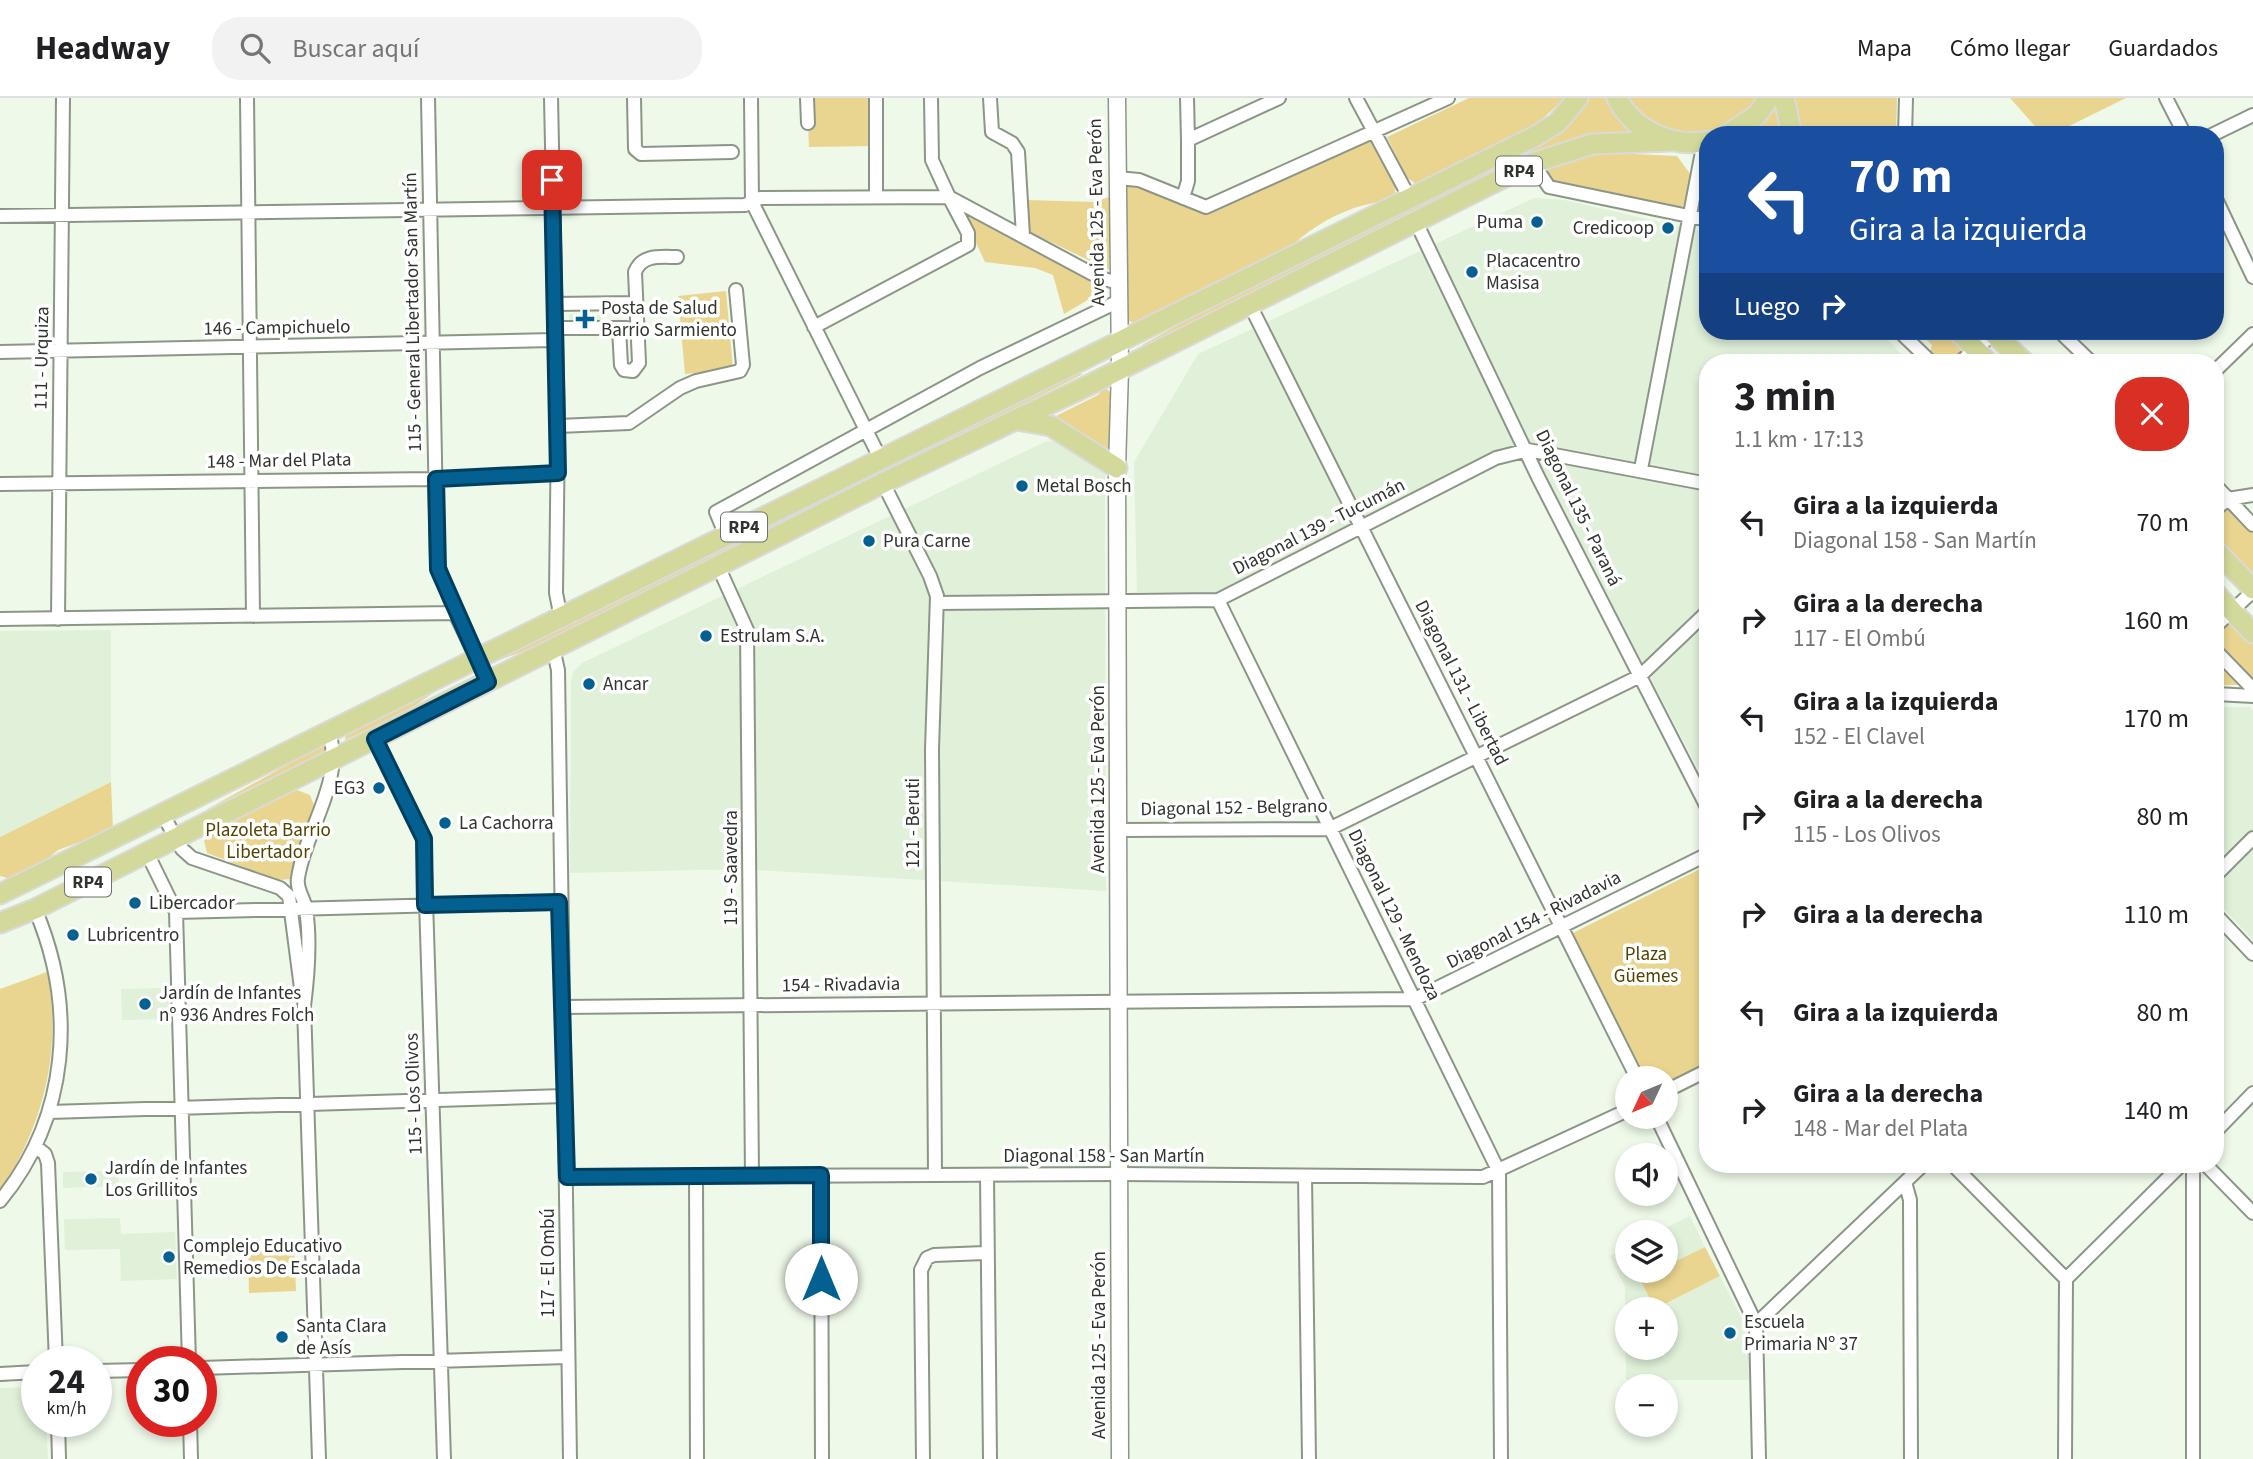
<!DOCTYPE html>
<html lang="es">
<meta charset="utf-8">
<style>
:root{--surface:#fff;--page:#f2f2f2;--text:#202124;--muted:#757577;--line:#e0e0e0}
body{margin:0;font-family:"Source Sans 3",sans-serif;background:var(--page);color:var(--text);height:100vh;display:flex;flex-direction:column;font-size:26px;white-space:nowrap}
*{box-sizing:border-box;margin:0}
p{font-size:23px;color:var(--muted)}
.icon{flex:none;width:38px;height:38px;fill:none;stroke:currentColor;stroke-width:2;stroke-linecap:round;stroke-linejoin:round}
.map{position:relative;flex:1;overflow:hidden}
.panel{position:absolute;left:1699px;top:256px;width:525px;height:819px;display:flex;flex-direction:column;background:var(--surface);border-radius:28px;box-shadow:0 4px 10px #0003}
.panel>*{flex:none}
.banner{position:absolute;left:1699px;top:28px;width:525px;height:214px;border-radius:28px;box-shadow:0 4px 10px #0003;background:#1a4fa0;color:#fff;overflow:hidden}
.needle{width:46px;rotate:226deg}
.tools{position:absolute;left:1615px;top:968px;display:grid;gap:14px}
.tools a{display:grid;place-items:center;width:63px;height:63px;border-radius:50%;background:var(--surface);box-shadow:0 4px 10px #0003;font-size:35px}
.speed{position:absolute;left:21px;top:1248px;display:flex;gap:14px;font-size:35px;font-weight:700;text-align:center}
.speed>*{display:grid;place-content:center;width:91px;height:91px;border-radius:50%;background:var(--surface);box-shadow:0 4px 10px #0003;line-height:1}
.speed small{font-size:18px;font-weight:400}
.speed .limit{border:10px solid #d22;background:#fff;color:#111}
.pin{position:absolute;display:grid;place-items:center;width:60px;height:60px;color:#fff;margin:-30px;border-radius:14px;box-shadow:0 4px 10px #0006}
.me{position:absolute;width:77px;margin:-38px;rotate:0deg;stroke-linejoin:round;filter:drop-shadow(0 0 5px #0008)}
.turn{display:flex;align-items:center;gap:24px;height:147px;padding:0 35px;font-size:32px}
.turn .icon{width:91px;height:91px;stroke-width:2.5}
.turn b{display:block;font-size:49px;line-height:60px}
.then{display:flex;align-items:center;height:66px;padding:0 35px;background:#0003;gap:14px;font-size:26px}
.round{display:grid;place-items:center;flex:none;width:74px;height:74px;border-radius:28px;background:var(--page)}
.head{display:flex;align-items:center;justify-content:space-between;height:119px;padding:0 35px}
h1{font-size:42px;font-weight:700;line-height:52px}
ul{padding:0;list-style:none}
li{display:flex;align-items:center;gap:21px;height:98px;padding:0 35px}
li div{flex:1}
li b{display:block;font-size:26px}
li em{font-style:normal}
header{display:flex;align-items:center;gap:42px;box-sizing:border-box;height:98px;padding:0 35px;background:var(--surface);border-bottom:2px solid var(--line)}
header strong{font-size:33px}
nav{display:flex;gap:38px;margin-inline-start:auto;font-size:24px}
.search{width:490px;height:63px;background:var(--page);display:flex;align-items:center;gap:18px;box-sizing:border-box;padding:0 24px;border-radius:28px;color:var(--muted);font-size:26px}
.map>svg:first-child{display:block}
.built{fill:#e0f0d9}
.green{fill:#ead590}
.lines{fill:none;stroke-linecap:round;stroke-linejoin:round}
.minor-casing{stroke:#8c9687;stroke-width:16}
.tertiary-casing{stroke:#8c9687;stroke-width:19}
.primary-casing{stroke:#dadad9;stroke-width:23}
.minor{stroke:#fff;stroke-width:12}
.tertiary{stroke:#fff;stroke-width:16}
.primary{stroke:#d2d99a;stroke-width:19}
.route-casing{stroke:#023e5e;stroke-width:18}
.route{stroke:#036090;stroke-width:12}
.poi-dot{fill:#036090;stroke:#fff;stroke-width:2.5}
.labels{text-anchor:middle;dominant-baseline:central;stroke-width:7;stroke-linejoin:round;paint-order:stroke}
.shield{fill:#fff;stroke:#6e716d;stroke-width:2}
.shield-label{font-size:18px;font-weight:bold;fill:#30342e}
.street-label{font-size:19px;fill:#30342e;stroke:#fff}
.poi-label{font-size:19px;fill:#30342e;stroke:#fff;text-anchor:start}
.park-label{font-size:19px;fill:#544300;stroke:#fff}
</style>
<header>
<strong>Headway</strong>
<div class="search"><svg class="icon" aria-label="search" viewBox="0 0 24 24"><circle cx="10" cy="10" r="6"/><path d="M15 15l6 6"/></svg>Buscar aquí</div>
<nav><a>Mapa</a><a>Cómo llegar</a><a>Guardados</a></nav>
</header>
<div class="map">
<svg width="2253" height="1361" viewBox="0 0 2253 1361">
<rect width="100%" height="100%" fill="#eef9e9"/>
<path class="built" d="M 1534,100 L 1564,102 L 1708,135 L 1708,233 L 1879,233 L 1909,264 L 1708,264 L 1708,690 L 1526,341 L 1214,495 L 1137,494 L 1134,364 L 1198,256 Z
M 569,216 L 601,217 L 601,225 L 569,225 Z
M 1047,343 L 1056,343 L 1105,376 L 1106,793 L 741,771 L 570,775 L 571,583 L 574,573 L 582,565 Z
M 111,532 L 111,684 L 0,739 L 0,533 Z
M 2216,609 L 2250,609 L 2253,612 L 2253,842 L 2216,803 Z
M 168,890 L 169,921 L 122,922 L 121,891 Z
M 118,1073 L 119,1088 L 63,1090 L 63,1074 Z
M 1690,1118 L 1705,1149 L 1666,1168 L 1666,1134 L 1657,1134 Z
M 120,1120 L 121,1136 L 175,1134 L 177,1181 L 121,1183 L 120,1151 L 65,1152 L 64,1121 Z
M 1627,1149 L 1628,1172 L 1657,1173 L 1641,1181 L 1655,1211 L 1628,1211 L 1628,1250 L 1666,1250 L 1666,1211 L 1656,1211 L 1720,1178 L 1748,1233 L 1749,1282 L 1626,1282 L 1625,1189 L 1610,1158 Z
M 37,1289 L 37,1323 L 46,1323 L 48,1361 L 0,1361 L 0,1290 Z"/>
<path class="green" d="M 807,0 L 876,0 L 876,48 L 809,49 Z
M 1469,0 L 1565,0 L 1535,28 L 1419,88 L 1406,79 L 1387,39 Z
M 1588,0 L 1605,0 L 1624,26 L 1645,38 L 1580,40 L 1540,52 L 1148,248 L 1142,247 Z
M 1629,0 L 1759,0 C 1726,46 1662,45 1629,0 Z
M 1777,0 L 1785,37 L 1741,37 Z
M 1789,0 L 1897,0 L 1896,37 L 1797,37 Z
M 2010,0 L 2126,0 L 2051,37 L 2043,37 Z
M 1369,42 C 1382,52 1397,79 1395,96 C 1381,105 1370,105 1354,110 C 1329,119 1304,134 1286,154 L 1134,225 L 1124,221 L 1125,87 L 1139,85 L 1199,113 Z
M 1613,55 L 1677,58 L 1691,77 L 1686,105 L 1681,109 L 1552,82 L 1547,76 L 1550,68 L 1575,60 Z
M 1708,70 L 1708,116 L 1697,110 L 1703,72 Z
M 1109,99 L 1109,172 L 1030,134 L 1027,102 L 1095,104 Z
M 959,109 L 1104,186 L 1086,203 L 1064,216 L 1053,177 L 1035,170 L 985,164 Z
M 726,193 L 733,271 L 685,276 L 678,198 Z
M 1918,233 L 1949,233 L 1965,250 L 1950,264 L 1938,264 L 1929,257 L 1932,247 Z
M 1077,276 L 1083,276 L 542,547 L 496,563 L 1032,294 Z
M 1105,289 L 1111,295 L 1111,354 L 1108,357 L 1049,318 L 1056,318 L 1098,297 Z
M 2228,408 L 2253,435 L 2253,480 L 2216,442 L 2216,422 Z
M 2231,522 L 2253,545 L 2253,587 L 2216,587 L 2216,537 Z
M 450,583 L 406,614 L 345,642 L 346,636 Z
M 328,644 L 329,652 L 204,713 Z
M 111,684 L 113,732 L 58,752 L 26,779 L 11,781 L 0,778 L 0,739 Z
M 297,692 L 310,697 L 315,710 L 290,781 L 278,782 L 207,755 L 204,743 L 216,730 Z
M 1708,767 L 1708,967 L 1666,988 L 1666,980 L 1633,980 L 1563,840 Z
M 47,874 C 60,939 49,1002 19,1061 C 13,1072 8,1085 0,1093 L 0,891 Z
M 294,1146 L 296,1193 L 249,1195 L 248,1147 Z
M 1705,1149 L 1720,1178 L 1655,1211 L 1640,1181 L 1657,1173 L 1666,1172 L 1666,1168 Z"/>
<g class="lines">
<g class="minor-casing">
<path id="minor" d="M 247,0 L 253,518
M 428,0 L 437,464 L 455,515 L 488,584
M 551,0 L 558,328 L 556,495 L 561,520
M 634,0 L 635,51 L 641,56 L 732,54
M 751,0 L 752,104 L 881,362
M 807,0 L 808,25
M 931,0 L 932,62 L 949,99 L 1100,180 L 1119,185
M 990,0 L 992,34 L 1012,45 L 1018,54 L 1023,138
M 1187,0 L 1188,42
M 1356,0 L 1409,99
M 2166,0 L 2185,37
M 1905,37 L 1906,0
M 2212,37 L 2253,17
M 1533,65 L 1549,89 L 1708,122
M 1117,80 L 1139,82 L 1206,109 L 1448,0
M 876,97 L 876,0
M 1183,100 L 1188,83 L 1188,42 L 1279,0
M 2216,101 L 2253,179
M 0,118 L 745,107 L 760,100 L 949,99 L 968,135 L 968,147 L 814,229
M 1416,124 L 1538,379 L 1708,711
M 554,206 L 635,205
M 1250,207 L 1637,980
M 554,230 L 626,230
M 619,230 L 621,267 L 624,272 L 633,273 L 639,265 L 635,174 C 642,156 660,159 677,159
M 1899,233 L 1931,264
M 2059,233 L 2091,264
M 0,254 L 554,242
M 1960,264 L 1997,233
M 2216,272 L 2253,236
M 558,328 L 629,325 L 680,290 L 696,283 L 740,273 L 743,267 L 736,192
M 1641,371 L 1702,54
M 883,385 L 930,478 L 937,498 L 932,651 L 935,1076
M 0,386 L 436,381 L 557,375
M 2216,388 L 2253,427
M 2216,411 L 2228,401 L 2253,397
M 726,438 L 716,414 L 980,270 L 1119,203
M 718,468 L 747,532 L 752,1077
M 1218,502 L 1499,1074 L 1501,1361
M 937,505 L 1218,502 L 1496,360 L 1528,352 L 1708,386
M 0,521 L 455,515
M 58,521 L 63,0
M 2216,528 L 2253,493
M 553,550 L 558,572 L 570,1361
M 2216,553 L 2253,591
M 2216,596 L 2253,598
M 375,641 L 424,741 L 444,1361
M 163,717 L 182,751 L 192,760 L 280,790 L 289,798 L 302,898
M 1119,732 L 1329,731 L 1640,578 L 1708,513
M 147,755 L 176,814 L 189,1264
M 2216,777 L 2253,740
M 176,814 L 559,804
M 2216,817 L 2253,856
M 563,909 L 1415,901 L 1708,756
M 1666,993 L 1708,972
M 50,1014 L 564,998
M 1656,1018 L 1756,1226 L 1759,1361
M 2216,1033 L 2253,995
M 35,1048 L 45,1056 L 48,1065 L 56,1264
M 1952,1066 L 2066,1181
M 2205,1066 L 2253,1115
M 821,1077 L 822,1361
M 696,1078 L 697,1361
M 987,1078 L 990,1361
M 1305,1078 L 1309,1361
M 567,1079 L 1121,1076 L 1483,1079 L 1628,1012
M 1905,1084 L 1910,1102 L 1911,1361
M 0,1103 C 69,1019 77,909 35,811
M 2066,1181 L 2182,1066
M 1756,1226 L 1924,1066
M 201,1270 L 568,1259
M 96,1273 L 142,1272
M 0,1276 L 37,1274
M 58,1323 L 59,1361
M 190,1323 L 191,1361
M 319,1361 L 304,908 C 308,877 311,843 306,811 C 304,800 296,791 298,780 C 305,732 345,683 329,635
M 923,1361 L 921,1172 L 927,1160 L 934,1157 L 985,1155
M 2065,1361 L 2066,1181
M 2193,1361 L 2193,1066"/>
</g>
<g class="tertiary-casing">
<path id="tertiary" d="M 1117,0 L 1120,271 L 1117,370 L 1120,1361"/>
</g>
<g class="primary-casing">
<path id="primary" d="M 1617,0 C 1633,33 1673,50 1708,43
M 1784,0 L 1792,37
M 1727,37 L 1757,17 L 1769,0
M 1958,233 L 1988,264
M 1991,233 L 2024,264
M 1017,322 L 1051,328 L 1117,370
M 2216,453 L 2253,491
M 2216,496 L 2253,535
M 0,796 L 1534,39 L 1557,25 L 1578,0
M 0,825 L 35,811 L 883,385 L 1087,288 L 1533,65 L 1592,46 L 1670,43"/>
</g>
<use href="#minor" class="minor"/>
<use href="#tertiary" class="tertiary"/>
<use href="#primary" class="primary"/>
</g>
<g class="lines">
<g class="route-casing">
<path id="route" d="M 552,82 L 558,375 L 436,381 L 438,471 L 488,584 L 375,641 L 424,741 L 425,807 L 559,804 L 567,1079 L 821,1077 L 821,1181"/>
</g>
<use href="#route" class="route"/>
</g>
<g class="poi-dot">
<circle cx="1537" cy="124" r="7"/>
<circle cx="1668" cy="130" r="7"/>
<circle cx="1472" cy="174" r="7"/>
<path d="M581.5 210.5h7v7h7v7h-7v7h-7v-7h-7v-7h7z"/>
<circle cx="1022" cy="388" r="7"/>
<circle cx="869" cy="443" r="7"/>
<circle cx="706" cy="538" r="7"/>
<circle cx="589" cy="586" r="7"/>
<circle cx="379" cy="690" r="7"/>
<circle cx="445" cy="725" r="7"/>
<circle cx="135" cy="805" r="7"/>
<circle cx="73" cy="837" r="7"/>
<circle cx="145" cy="906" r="7"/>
<circle cx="91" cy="1081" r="7"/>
<circle cx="169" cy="1159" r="7"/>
<circle cx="1730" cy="1235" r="7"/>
<circle cx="282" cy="1239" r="7"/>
</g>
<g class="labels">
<g class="shield">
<rect x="1496" y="58.5" width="46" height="29" rx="5"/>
<rect x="721" y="414.5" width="46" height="29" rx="5"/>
<rect x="65" y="769.5" width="46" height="29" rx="5"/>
</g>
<g class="shield-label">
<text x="1519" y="73">RP4</text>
<text x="744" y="429">RP4</text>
<text x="88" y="784">RP4</text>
</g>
<g class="street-label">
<text transform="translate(1097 114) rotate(-91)">Avenida 125 - Eva Perón</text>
<text transform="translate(413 214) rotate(-91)">115 - General Libertador San Martín</text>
<text transform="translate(277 230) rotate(-1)">146 - Campichuelo</text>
<text transform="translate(42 260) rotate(-89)">111 - Urquiza</text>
<text transform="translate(279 363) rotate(-1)">148 - Mar del Plata</text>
<text transform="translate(1578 410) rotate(64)">Diagonal 135 - Paraná</text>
<text transform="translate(1319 429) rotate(-27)">Diagonal 139 - Tucumán</text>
<text transform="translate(1461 585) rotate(63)">Diagonal 131 - Libertad</text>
<text transform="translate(1098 681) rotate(-90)">Avenida 125 - Eva Perón</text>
<text transform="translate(1234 710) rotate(-1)">Diagonal 152 - Belgrano</text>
<text transform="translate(913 725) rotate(-90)">121 - Beruti</text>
<text transform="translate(731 770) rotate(-90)">119 - Saavedra</text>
<text transform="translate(1394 817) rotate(64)">Diagonal 129 - Mendoza</text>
<text transform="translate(1534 822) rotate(-27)">Diagonal 154 - Rivadavia</text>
<text transform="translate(841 887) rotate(-1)">154 - Rivadavia</text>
<text transform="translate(414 996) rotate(-92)">115 - Los Olivos</text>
<text x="1104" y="1058">Diagonal 158 - San Martín</text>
<text transform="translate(548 1165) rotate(-90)">117 - El Ombú</text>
<text transform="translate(1099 1247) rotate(-90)">Avenida 125 - Eva Perón</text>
</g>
<g class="poi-label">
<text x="1523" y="124" text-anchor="end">Puma</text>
<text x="1654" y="130" text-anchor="end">Credicoop</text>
<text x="1486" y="163">Placacentro<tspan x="1486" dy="22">Masisa</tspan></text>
<text x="601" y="210">Posta de Salud<tspan x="601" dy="22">Barrio Sarmiento</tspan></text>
<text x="1036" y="388">Metal Bosch</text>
<text x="883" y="443">Pura Carne</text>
<text x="720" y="538">Estrulam S.A.</text>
<text x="603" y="586">Ancar</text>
<text x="365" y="690" text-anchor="end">EG3</text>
<text x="459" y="725">La Cachorra</text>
<text x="149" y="805">Libercador</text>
<text x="87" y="837">Lubricentro</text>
<text x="159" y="895">Jardín de Infantes<tspan x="159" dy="22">nº 936 Andres Folch</tspan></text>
<text x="105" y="1070">Jardín de Infantes<tspan x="105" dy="22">Los Grillitos</tspan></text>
<text x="183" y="1148">Complejo Educativo<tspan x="183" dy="22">Remedios De Escalada</tspan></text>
<text x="1744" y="1224">Escuela<tspan x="1744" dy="22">Primaria Nº 37</tspan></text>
<text x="296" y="1228">Santa Clara<tspan x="296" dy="22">de Asís</tspan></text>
</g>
<g class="park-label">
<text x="268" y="732">Plazoleta Barrio<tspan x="268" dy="22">Libertador</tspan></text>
<text x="1646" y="856">Plaza<tspan x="1646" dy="22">Güemes</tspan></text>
</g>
</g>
</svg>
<div class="tools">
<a><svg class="needle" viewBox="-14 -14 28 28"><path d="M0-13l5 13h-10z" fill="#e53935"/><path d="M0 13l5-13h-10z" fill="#757577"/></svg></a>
<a><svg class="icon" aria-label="sound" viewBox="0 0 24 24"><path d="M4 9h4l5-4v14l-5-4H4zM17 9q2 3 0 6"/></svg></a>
<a><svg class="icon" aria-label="layers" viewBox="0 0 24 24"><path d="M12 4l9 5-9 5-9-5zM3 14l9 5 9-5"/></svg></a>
<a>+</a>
<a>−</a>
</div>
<div class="speed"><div>24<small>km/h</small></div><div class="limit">30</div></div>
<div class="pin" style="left:552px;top:82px;background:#d93025"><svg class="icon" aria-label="arrive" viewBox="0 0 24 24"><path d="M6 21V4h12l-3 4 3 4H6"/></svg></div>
<svg class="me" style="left:821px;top:1181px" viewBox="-20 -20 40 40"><circle r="19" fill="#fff"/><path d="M0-13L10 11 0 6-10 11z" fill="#036090"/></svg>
<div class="banner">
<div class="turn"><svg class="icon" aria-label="left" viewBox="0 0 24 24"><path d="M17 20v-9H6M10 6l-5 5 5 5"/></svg><div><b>70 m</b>Gira a la izquierda</div></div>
<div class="then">Luego<svg class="icon" aria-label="right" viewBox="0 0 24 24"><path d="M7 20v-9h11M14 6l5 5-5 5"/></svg></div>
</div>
<section class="panel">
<div class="head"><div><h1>3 min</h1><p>1.1 km · 17:13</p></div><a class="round" style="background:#d93025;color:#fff"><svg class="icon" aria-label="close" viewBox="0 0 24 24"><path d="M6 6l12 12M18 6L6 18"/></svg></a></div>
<ul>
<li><svg class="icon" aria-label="left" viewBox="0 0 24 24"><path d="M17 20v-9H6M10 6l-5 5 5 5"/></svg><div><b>Gira a la izquierda</b><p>Diagonal 158 - San Martín</p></div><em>70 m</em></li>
<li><svg class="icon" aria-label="right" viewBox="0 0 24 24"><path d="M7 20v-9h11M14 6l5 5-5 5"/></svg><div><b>Gira a la derecha</b><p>117 - El Ombú</p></div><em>160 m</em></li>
<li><svg class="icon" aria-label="left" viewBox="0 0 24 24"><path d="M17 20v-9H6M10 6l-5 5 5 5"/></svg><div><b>Gira a la izquierda</b><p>152 - El Clavel</p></div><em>170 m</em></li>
<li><svg class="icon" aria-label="right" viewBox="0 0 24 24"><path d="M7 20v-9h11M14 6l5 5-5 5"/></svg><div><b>Gira a la derecha</b><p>115 - Los Olivos</p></div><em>80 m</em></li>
<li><svg class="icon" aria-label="right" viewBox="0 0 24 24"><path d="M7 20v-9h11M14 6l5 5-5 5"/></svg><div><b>Gira a la derecha</b></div><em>110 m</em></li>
<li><svg class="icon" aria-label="left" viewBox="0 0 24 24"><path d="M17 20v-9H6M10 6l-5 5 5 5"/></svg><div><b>Gira a la izquierda</b></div><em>80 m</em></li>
<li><svg class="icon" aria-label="right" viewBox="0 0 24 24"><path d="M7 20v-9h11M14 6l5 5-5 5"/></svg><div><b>Gira a la derecha</b><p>148 - Mar del Plata</p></div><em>140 m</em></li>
</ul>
</section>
</div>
